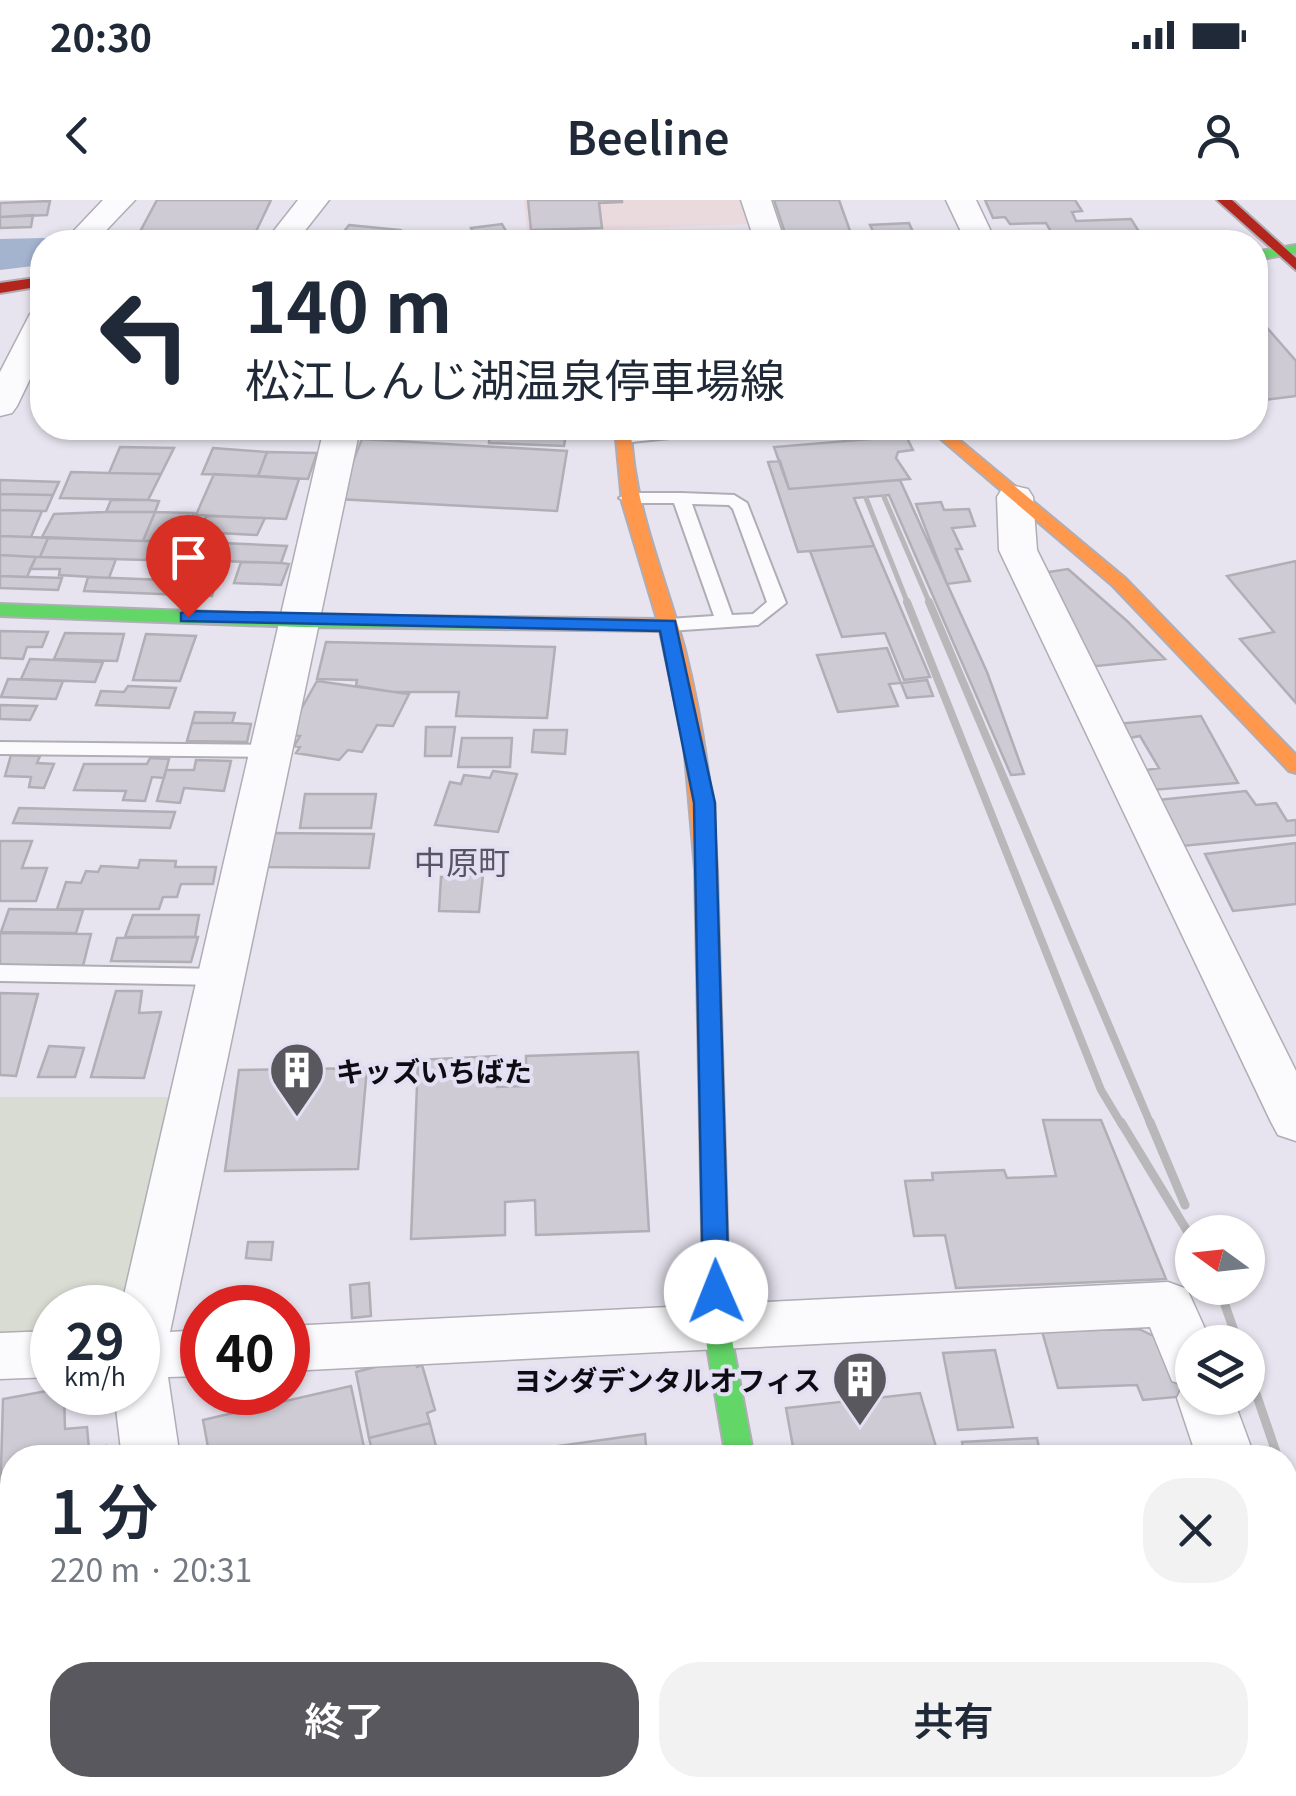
<!DOCTYPE html>
<html lang="ja">
<meta charset="utf-8">
<style>
:root{--surface:#fff;--page:#f2f2f3;--text:#1f2937;--muted:#747a83;--accent:#5a585f}
body{margin:0;font-family:Georgia,"Noto Sans JP",serif;background:var(--page);color:var(--text);height:100vh;display:flex;flex-direction:column;font-size:38px;white-space:nowrap}
*{box-sizing:border-box;margin:0}
p{font-size:32px;color:var(--muted)}
.icon{flex:none;width:55px;height:55px;fill:none;stroke:currentColor;stroke-width:2;stroke-linecap:round;stroke-linejoin:round}
.map{position:relative;flex:1;overflow:hidden}
.panel{position:absolute;left:0px;top:1245px;width:1298px;height:352px;display:flex;flex-direction:column;background:var(--surface);border-radius:40px 40px 0 0;box-shadow:0 2px 8px #0004}
.panel>*{flex:none}
.top-card{position:absolute;left:30px;top:30px;width:1238px;height:210px;border-radius:40px;box-shadow:0 2px 8px #0004;background:#fff;color:var(--text);overflow:hidden}
.needle{width:65px;rotate:285deg}
.buttons{position:absolute;left:1175px;top:1015px;display:grid;gap:20px}
.buttons a{display:grid;place-items:center;width:90px;height:90px;border-radius:50%;background:var(--surface);box-shadow:0 2px 8px #0004;font-size:50px}
.speed{position:absolute;left:30px;top:1085px;display:flex;gap:20px;font-size:50px;font-weight:700;text-align:center}
.speed>*{display:grid;place-content:center;width:130px;height:130px;border-radius:50%;background:var(--surface);box-shadow:0 2px 8px #0004;line-height:1}
.speed small{font-size:25px;font-weight:400}
.speed .limit{border:15px solid #d22;background:#fff;color:#111}
.pin{position:absolute;display:grid;place-items:center;width:85px;height:85px;color:#fff;margin:-102px -42px;border-radius:50% 50% 50% 0;rotate:-45deg;box-shadow:0 0 10px #0007}
.pin .icon{rotate:45deg}
.me{position:absolute;width:110px;margin:-55px;rotate:359deg;stroke-linejoin:round;filter:drop-shadow(0 0 8px #0008)}
.turn{display:flex;align-items:center;gap:35px;height:210px;padding:0 50px;font-size:45px}
.turn .icon{width:130px;height:130px;stroke-width:2.5}
.turn b{display:block;font-size:70px;line-height:85px}
.round{display:grid;place-items:center;flex:none;width:105px;height:105px;border-radius:40px;background:var(--page)}
.head{display:flex;align-items:center;justify-content:space-between;height:170px;padding:0 50px}
h1{font-size:60px;font-weight:600;line-height:75px}
.cta{display:flex;gap:20px;margin-top:auto;padding:20px 50px}
.cta a{flex:1;height:115px;border-radius:40px;background:var(--accent);color:#fff;font-size:40px;font-weight:600;line-height:115px;text-align:center}
.cta a+a{background:var(--page);color:var(--text)}
.status{display:flex;justify-content:space-between;align-items:center;height:70px;padding:0 50px;background:var(--surface);direction:ltr}
.status svg{height:28px;fill:currentColor}
header{display:flex;justify-content:space-between;align-items:center;height:130px;padding:0 50px;background:var(--surface);font-size:45px;font-weight:600}
.map>svg:first-child{display:block}
.commercial{fill:#eadadd}
.green{fill:#d9dcd2}
.water{fill:#a4b4cf}
.building{fill:#cecbd4;stroke:#b1aeb6;stroke-width:2.5}
.lines{fill:none;stroke-linecap:round;stroke-linejoin:round}
.lane-casing{stroke:#afadb5;stroke-width:4}
.street-casing{stroke:#afadb5;stroke-width:3}
.fast-casing{stroke:#afadb5;stroke-width:4}
.slow-casing{stroke:#afadb5;stroke-width:4}
.jam-casing{stroke:#afadb5;stroke-width:4}
.lane{fill:#fbfbfd;fill-rule:evenodd}
.street{fill:#fbfbfd;fill-rule:evenodd}
.fast{fill:#63d668;fill-rule:evenodd}
.slow{fill:#ff974d;fill-rule:evenodd}
.jam{fill:#b3261e;fill-rule:evenodd}
.rail-far2{stroke:#b8b8ba;stroke-width:5}
.rail-far1{stroke:#b8b8ba;stroke-width:8}
.rail{stroke:#b8b8ba;stroke-width:9}
.route{fill:#1a73e8;stroke:#114b97;stroke-width:2.5}
.labels{text-anchor:middle;dominant-baseline:central;stroke-width:8;stroke-linejoin:round;paint-order:stroke}
.poi-label{font-size:28px;font-weight:bold;fill:#0e0c12;stroke:#e4e0f3;text-anchor:start}
.quarter-label{font-size:32px;fill:#585464;stroke:#e4e0f3}
</style>
<div class="status"><b>20:30</b><svg viewBox="0 0 49 12"><path d="M0 12V9h3v3zM5 12V6h3v6zM10 12V3h3v9zM15 12V0h3v12zM26 1h20v11H26zM47 4h2v5h-2z"/></svg></div>
<header><svg class="icon" aria-label="back" viewBox="0 0 24 24"><path d="M15 5l-7 7 7 7"/></svg>Beeline<svg class="icon" aria-label="person" viewBox="0 0 24 24"><circle cx="12" cy="8" r="4"/><path d="M4 21q1-7 8-7t8 7"/></svg></header>
<div class="map">
<svg width="1296" height="1596" viewBox="0 0 1296 1596">
<rect width="100%" height="100%" fill="#e7e4ef"/>
<path class="commercial" d="M 524,0 L 746,0 L 753,24 L 527,32 Z"/>
<path class="green" d="M 0,897 L 171,897 L 123,1107 L 52,1108 L 52,1136 L 0,1138 Z"/>
<path class="water" d="M 43,38 L 69,42 L 42,42 L 42,65 L 0,70 L 0,39 Z"/>
<path class="building" d="M 157,0 L 271,0 L 251,42 L 135,41 Z
M 528,0 L 622,0 L 622,2 L 599,3 L 602,28 L 531,30 Z
M 774,0 L 839,0 L 854,42 L 788,42 Z
M 985,0 L 1075,0 L 1082,11 L 1072,12 L 1076,21 L 1131,19 L 1145,41 L 1057,42 L 1046,23 L 1010,24 L 1005,17 L 993,18 Z
M 50,1 L 47,15 L 0,17 L 0,3 Z
M 33,15 L 31,27 L 0,28 L 0,17 Z
M 909,23 L 917,41 L 935,42 L 868,42 L 864,34 L 874,33 L 870,25 Z
M 502,24 L 512,42 L 478,42 L 471,28 Z
M 349,25 L 400,30 L 398,33 L 405,35 L 399,42 L 339,38 Z
M 667,31 L 669,42 L 629,42 L 627,34 Z
M 560,32 L 604,35 L 601,42 L 556,42 Z
M 1255,114 L 1296,161 L 1296,196 L 1255,201 Z
M 265,228 L 328,228 L 326,234 L 264,231 Z
M 490,228 L 567,228 L 564,246 L 489,243 Z
M 906,236 L 913,250 L 898,252 L 896,258 L 910,279 L 789,289 L 774,247 Z
M 362,239 L 567,251 L 557,311 L 338,299 Z
M 120,247 L 174,248 L 161,274 L 109,273 Z
M 213,248 L 267,252 L 258,276 L 202,274 Z
M 267,252 L 317,253 L 308,279 L 258,276 Z
M 780,261 L 789,289 L 900,280 L 987,472 L 1024,574 L 1011,575 L 889,295 L 854,298 L 874,346 L 798,352 L 768,262 Z
M 71,272 L 109,273 L 161,274 L 148,300 L 60,298 Z
M 214,274 L 299,279 L 286,319 L 196,315 Z
M 0,280 L 59,282 L 53,295 L 0,294 Z
M 0,294 L 53,295 L 46,311 L 42,311 L 0,310 Z
M 111,300 L 148,300 L 159,301 L 155,312 L 106,312 Z
M 941,302 L 944,310 L 969,309 L 975,326 L 952,328 L 962,349 L 956,349 L 970,381 L 947,384 L 916,304 Z
M 0,310 L 42,311 L 31,337 L 0,336 Z
M 106,312 L 155,312 L 143,341 L 42,337 L 54,314 Z
M 155,312 L 194,313 L 182,341 L 143,341 Z
M 206,316 L 265,318 L 257,335 L 200,332 Z
M 0,336 L 31,337 L 48,338 L 40,357 L 36,357 L 0,355 Z
M 48,338 L 143,341 L 155,341 L 146,360 L 40,357 Z
M 199,342 L 287,346 L 281,363 L 192,360 Z
M 874,346 L 930,477 L 904,480 L 885,433 L 842,437 L 810,351 Z
M 0,355 L 36,357 L 27,377 L 0,376 Z
M 36,357 L 40,357 L 116,359 L 109,378 L 59,375 L 60,369 L 30,369 Z
M 1296,361 L 1296,503 L 1240,439 L 1274,432 L 1227,376 Z
M 241,362 L 281,363 L 289,364 L 281,385 L 234,383 Z
M 1068,369 L 1127,421 L 1165,459 L 1087,467 L 1042,373 Z
M 0,376 L 62,378 L 58,390 L 0,388 Z
M 88,377 L 216,382 L 212,396 L 84,391 Z
M 0,431 L 48,432 L 42,447 L 27,447 L 23,459 L 0,458 Z
M 65,433 L 124,434 L 117,461 L 54,459 Z
M 146,434 L 196,436 L 180,481 L 133,480 Z
M 326,442 L 555,447 L 547,518 L 456,516 L 459,492 L 394,492 L 356,486 L 357,480 L 317,479 Z
M 887,448 L 901,483 L 889,484 L 898,506 L 838,512 L 817,455 Z
M 30,459 L 103,462 L 95,482 L 21,479 Z
M 8,479 L 63,481 L 56,499 L 1,497 Z
M 927,480 L 933,496 L 907,498 L 901,483 Z
M 317,481 L 394,492 L 409,494 L 393,526 L 377,525 L 362,552 L 348,550 L 339,560 L 296,553 L 300,547 L 294,546 L 300,536 L 287,534 Z
M 128,486 L 176,488 L 169,508 L 96,505 L 101,491 L 124,492 Z
M 0,505 L 37,506 L 30,520 L 0,519 Z
M 195,512 L 235,513 L 232,523 L 192,523 Z
M 1201,516 L 1238,583 L 1151,590 L 1140,571 L 1159,568 L 1140,536 L 1124,539 L 1116,524 Z
M 192,523 L 232,523 L 251,524 L 247,542 L 187,541 Z
M 426,527 L 455,527 L 451,556 L 425,556 Z
M 534,530 L 567,530 L 565,554 L 532,552 Z
M 462,538 L 512,538 L 510,567 L 458,567 Z
M 11,555 L 40,556 L 37,563 L 54,564 L 44,588 L 29,587 L 31,577 L 5,576 Z
M 150,558 L 169,559 L 164,578 L 152,577 L 145,601 L 123,600 L 126,591 L 74,590 L 84,564 L 147,564 Z
M 196,560 L 231,561 L 224,591 L 184,588 L 180,603 L 157,601 L 166,570 L 194,570 Z
M 493,571 L 517,574 L 498,632 L 435,625 L 450,582 L 461,584 L 464,575 L 490,578 Z
M 1246,591 L 1256,605 L 1276,603 L 1287,621 L 1296,620 L 1296,635 L 1182,646 L 1157,600 Z
M 305,594 L 376,594 L 371,628 L 300,628 Z
M 19,608 L 175,612 L 170,628 L 13,623 Z
M 272,633 L 374,634 L 369,668 L 265,667 Z
M 0,641 L 32,641 L 22,668 L 47,668 L 36,701 L 0,701 Z
M 1296,643 L 1296,704 L 1233,711 L 1205,654 Z
M 140,660 L 176,661 L 175,667 L 216,667 L 213,684 L 181,684 L 177,697 L 163,697 L 159,709 L 57,709 L 66,682 L 81,683 L 86,671 L 98,672 L 101,666 L 138,668 Z
M 483,675 L 479,712 L 439,711 L 441,677 Z
M 9,709 L 83,710 L 76,733 L 1,732 Z
M 133,715 L 199,715 L 195,737 L 125,737 Z
M 0,733 L 91,734 L 83,766 L 0,765 Z
M 198,737 L 191,762 L 111,761 L 117,738 Z
M 116,791 L 142,791 L 139,813 L 161,812 L 144,878 L 91,877 Z
M 0,793 L 38,794 L 16,876 L 0,875 Z
M 49,846 L 84,848 L 75,877 L 38,877 Z
M 638,852 L 649,1031 L 536,1035 L 535,1000 L 505,1002 L 505,1035 L 411,1039 L 418,860 L 497,856 L 497,887 L 526,886 L 526,856 Z
M 367,868 L 358,969 L 225,971 L 239,870 Z
M 1043,920 L 1101,920 L 1166,1079 L 956,1088 L 945,1035 L 914,1036 L 905,981 L 933,980 L 932,973 L 1004,970 L 1007,978 L 1056,976 Z
M 248,1042 L 273,1042 L 271,1060 L 246,1058 Z
M 369,1083 L 371,1116 L 352,1118 L 350,1085 Z
M 1139,1129 L 1174,1146 L 1187,1196 L 1143,1200 L 1137,1185 L 1058,1188 L 1042,1131 Z
M 995,1150 L 1013,1227 L 958,1230 L 943,1153 Z
M 413,1157 L 417,1167 L 422,1165 L 435,1210 L 427,1213 L 430,1223 L 369,1238 L 356,1172 Z
M 351,1186 L 366,1257 L 210,1258 L 203,1220 Z
M 52,1190 L 64,1192 L 65,1229 L 87,1227 L 89,1249 L 106,1246 L 107,1258 L 12,1258 L 12,1301 L 0,1303 L 3,1199 Z
M 920,1193 L 936,1247 L 857,1258 L 795,1258 L 786,1208 Z
M 430,1223 L 439,1258 L 374,1258 L 369,1238 Z
M 645,1234 L 647,1258 L 559,1258 L 558,1246 Z
M 1037,1238 L 1041,1258 L 965,1258 L 962,1242 Z
M 12,1333 L 12,1405 L 0,1407 L 0,1335 Z
M 12,1413 L 12,1473 L 0,1476 L 0,1416 Z
M 12,1502 L 14,1596 L 0,1596 L 0,1505 Z
M 69,1585 L 129,1585 L 85,1596 L 70,1596 Z
M 889,1585 L 1052,1585 L 1055,1596 L 891,1596 Z
M 1077,1585 L 1220,1585 L 1223,1596 L 1080,1596 Z"/>
<g class="lines">
<g class="lane-casing">
<path id="lane" d="M 675,228 L 726,228 L 718,233 L 622,243 L 614,238 L 622,233 Z
M 681,293 L 734,295 L 747,303 L 786,403 L 758,425 L 668,431 L 659,425 L 668,419 L 714,416 L 674,303 L 628,303 L 619,298 L 628,293 ZM 692,304 L 729,305 L 733,309 L 767,402 L 753,414 L 732,415 Z
M 0,542 L 272,545 L 282,551 L 272,557 L 0,554 Z
M 0,765 L 221,769 L 232,777 L 221,785 L 0,781 Z"/>
</g>
<g class="street-casing">
<path id="street" d="M 103,0 L 135,0 L 95,42 L 68,42 L 66,39 Z
M 298,0 L 329,0 L 296,42 L 265,42 Z
M 741,0 L 771,0 L 785,42 L 755,42 Z
M 946,0 L 976,0 L 996,42 L 966,42 Z
M 42,111 L 42,154 L 17,206 L 12,213 L 0,216 L 0,172 L 30,114 Z
M 324,228 L 360,228 L 170,1132 L 202,1130 L 202,1176 L 168,1177 L 180,1258 L 122,1258 L 114,1192 L 138,1192 L 138,1108 L 121,1108 Z
M 1015,286 L 1028,289 L 1033,297 L 1037,350 L 1296,871 L 1296,941 L 1278,935 L 1271,922 L 999,350 L 997,297 L 1002,289 Z
M 1168,1082 L 1187,1089 L 1211,1142 L 1192,1142 L 1192,1198 L 1233,1198 L 1255,1258 L 1197,1258 L 1177,1198 L 1183,1185 L 1172,1181 L 1150,1127 L 288,1171 L 288,1126 Z
M 52,1131 L 52,1177 L 0,1179 L 0,1133 Z
M 1285,1413 L 1296,1417 L 1296,1509 L 1285,1505 Z
M 163,1585 L 227,1585 L 228,1596 L 164,1596 Z"/>
</g>
<g class="fast-casing">
<path id="fast" d="M 1296,45 L 1296,53 L 1255,60 L 1255,52 Z
M 0,404 L 300,415 L 499,417 L 508,423 L 499,429 L 300,427 L 0,416 Z
M 706,662 L 717,669 L 730,1129 L 754,1258 L 726,1258 L 704,1129 L 695,669 Z
M 798,1585 L 828,1585 L 830,1596 L 800,1596 Z"/>
</g>
<g class="slow-casing">
<path id="slow" d="M 615,228 L 631,228 C 633,306 665,375 685,450 C 703,522 713,595 717,669 L 706,676 L 695,669 L 684,544 L 660,431 L 499,429 L 490,423 L 499,417 L 657,419 L 622,302 Z
M 928,228 L 945,228 L 1125,378 L 1296,555 L 1296,573 L 1289,571 L 1113,386 Z"/>
</g>
<g class="jam-casing">
<path id="jam" d="M 1217,0 L 1232,0 L 1296,58 L 1296,70 Z
M 42,77 L 42,86 L 0,93 L 0,83 Z"/>
</g>
<use href="#lane" class="lane"/>
<use href="#street" class="street"/>
<use href="#fast" class="fast"/>
<use href="#slow" class="slow"/>
<use href="#jam" class="jam"/>
<path class="rail-far2" d="M 884,297 L 930,404
M 866,298 L 908,404"/>
<path class="rail-far1" d="M 907,402 L 1101,890 L 1122,925
M 929,402 L 1151,925"/>
<path class="rail" d="M 1121,922 L 1192,1039
M 1150,922 L 1185,1005
M 1219,1088 L 1238,1142
M 1248,1170 L 1278,1258
M 1285,1279 L 1296,1311"/>
</g>
<path class="route" d="M 188,411 L 675,421 L 715,603 L 729,1092 L 725,1099 L 716,1102 L 707,1099 L 703,1092 L 694,603 L 660,431 L 181,421 L 181,413 Z"/>
<defs>
<g id="building-pin" transform="scale(2.875)"><path d="M0 17L-7.5 6A9.5 9.5 0 1 1 7.5 6Z" fill="#5a585f" stroke="#e4e0f3"/><path d="M-4-6H4V6H1V3H-1V6H-4ZM-2.5-4.3h1.7v1.8h-1.7ZM.8-4.3h1.7v1.8H.8ZM-2.5-1h1.7V.8h-1.7ZM.8-1h1.7V.8H.8Z" fill="#fff"/></g>
</defs>
<g fill-rule="evenodd">
<use href="#building-pin" x="297" y="870"/>
<use href="#building-pin" x="860" y="1179"/>
</g>
<g class="labels">
<g class="poi-label">
<text x="336" y="870">キッズいちばた</text>
<text x="821" y="1179" text-anchor="end">ヨシダデンタルオフィス</text>
</g>
<g class="quarter-label">
<text x="462" y="660">中原町</text>
</g>
</g>
</svg>
<div class="buttons">
<a><svg class="needle" viewBox="-14 -14 28 28"><path d="M0-13l5 13h-10z" fill="#e53935"/><path d="M0 13l5-13h-10z" fill="#747a83"/></svg></a>
<a><svg class="icon" aria-label="layers" viewBox="0 0 24 24"><path d="M12 4l9 5-9 5-9-5zM3 14l9 5 9-5"/></svg></a>
</div>
<div class="speed"><div>29<small>km/h</small></div><div class="limit">40</div></div>
<div class="pin" style="left:188px;top:417px;background:#d93025"><svg class="icon" aria-label="arrive" viewBox="0 0 24 24"><path d="M6 21V4h12l-3 4 3 4H6"/></svg></div>
<svg class="me" style="left:716px;top:1092px" viewBox="-20 -20 40 40"><circle r="19" fill="#fff"/><path d="M0-13L10 11 0 6-10 11z" fill="#1a73e8"/></svg>
<div class="top-card">
<div class="turn"><svg class="icon" aria-label="left" viewBox="0 0 24 24"><path d="M17 20v-9H6M10 6l-5 5 5 5"/></svg><div><b>140 m</b>松江しんじ湖温泉停車場線</div></div>
</div>
<section class="panel">
<div class="head"><div><h1>1 分</h1><p>220 m · 20:31</p></div><a class="round"><svg class="icon" aria-label="close" viewBox="0 0 24 24"><path d="M6 6l12 12M18 6L6 18"/></svg></a></div>
<div class="cta"><a>終了</a><a>共有</a></div>
</section>
</div>
